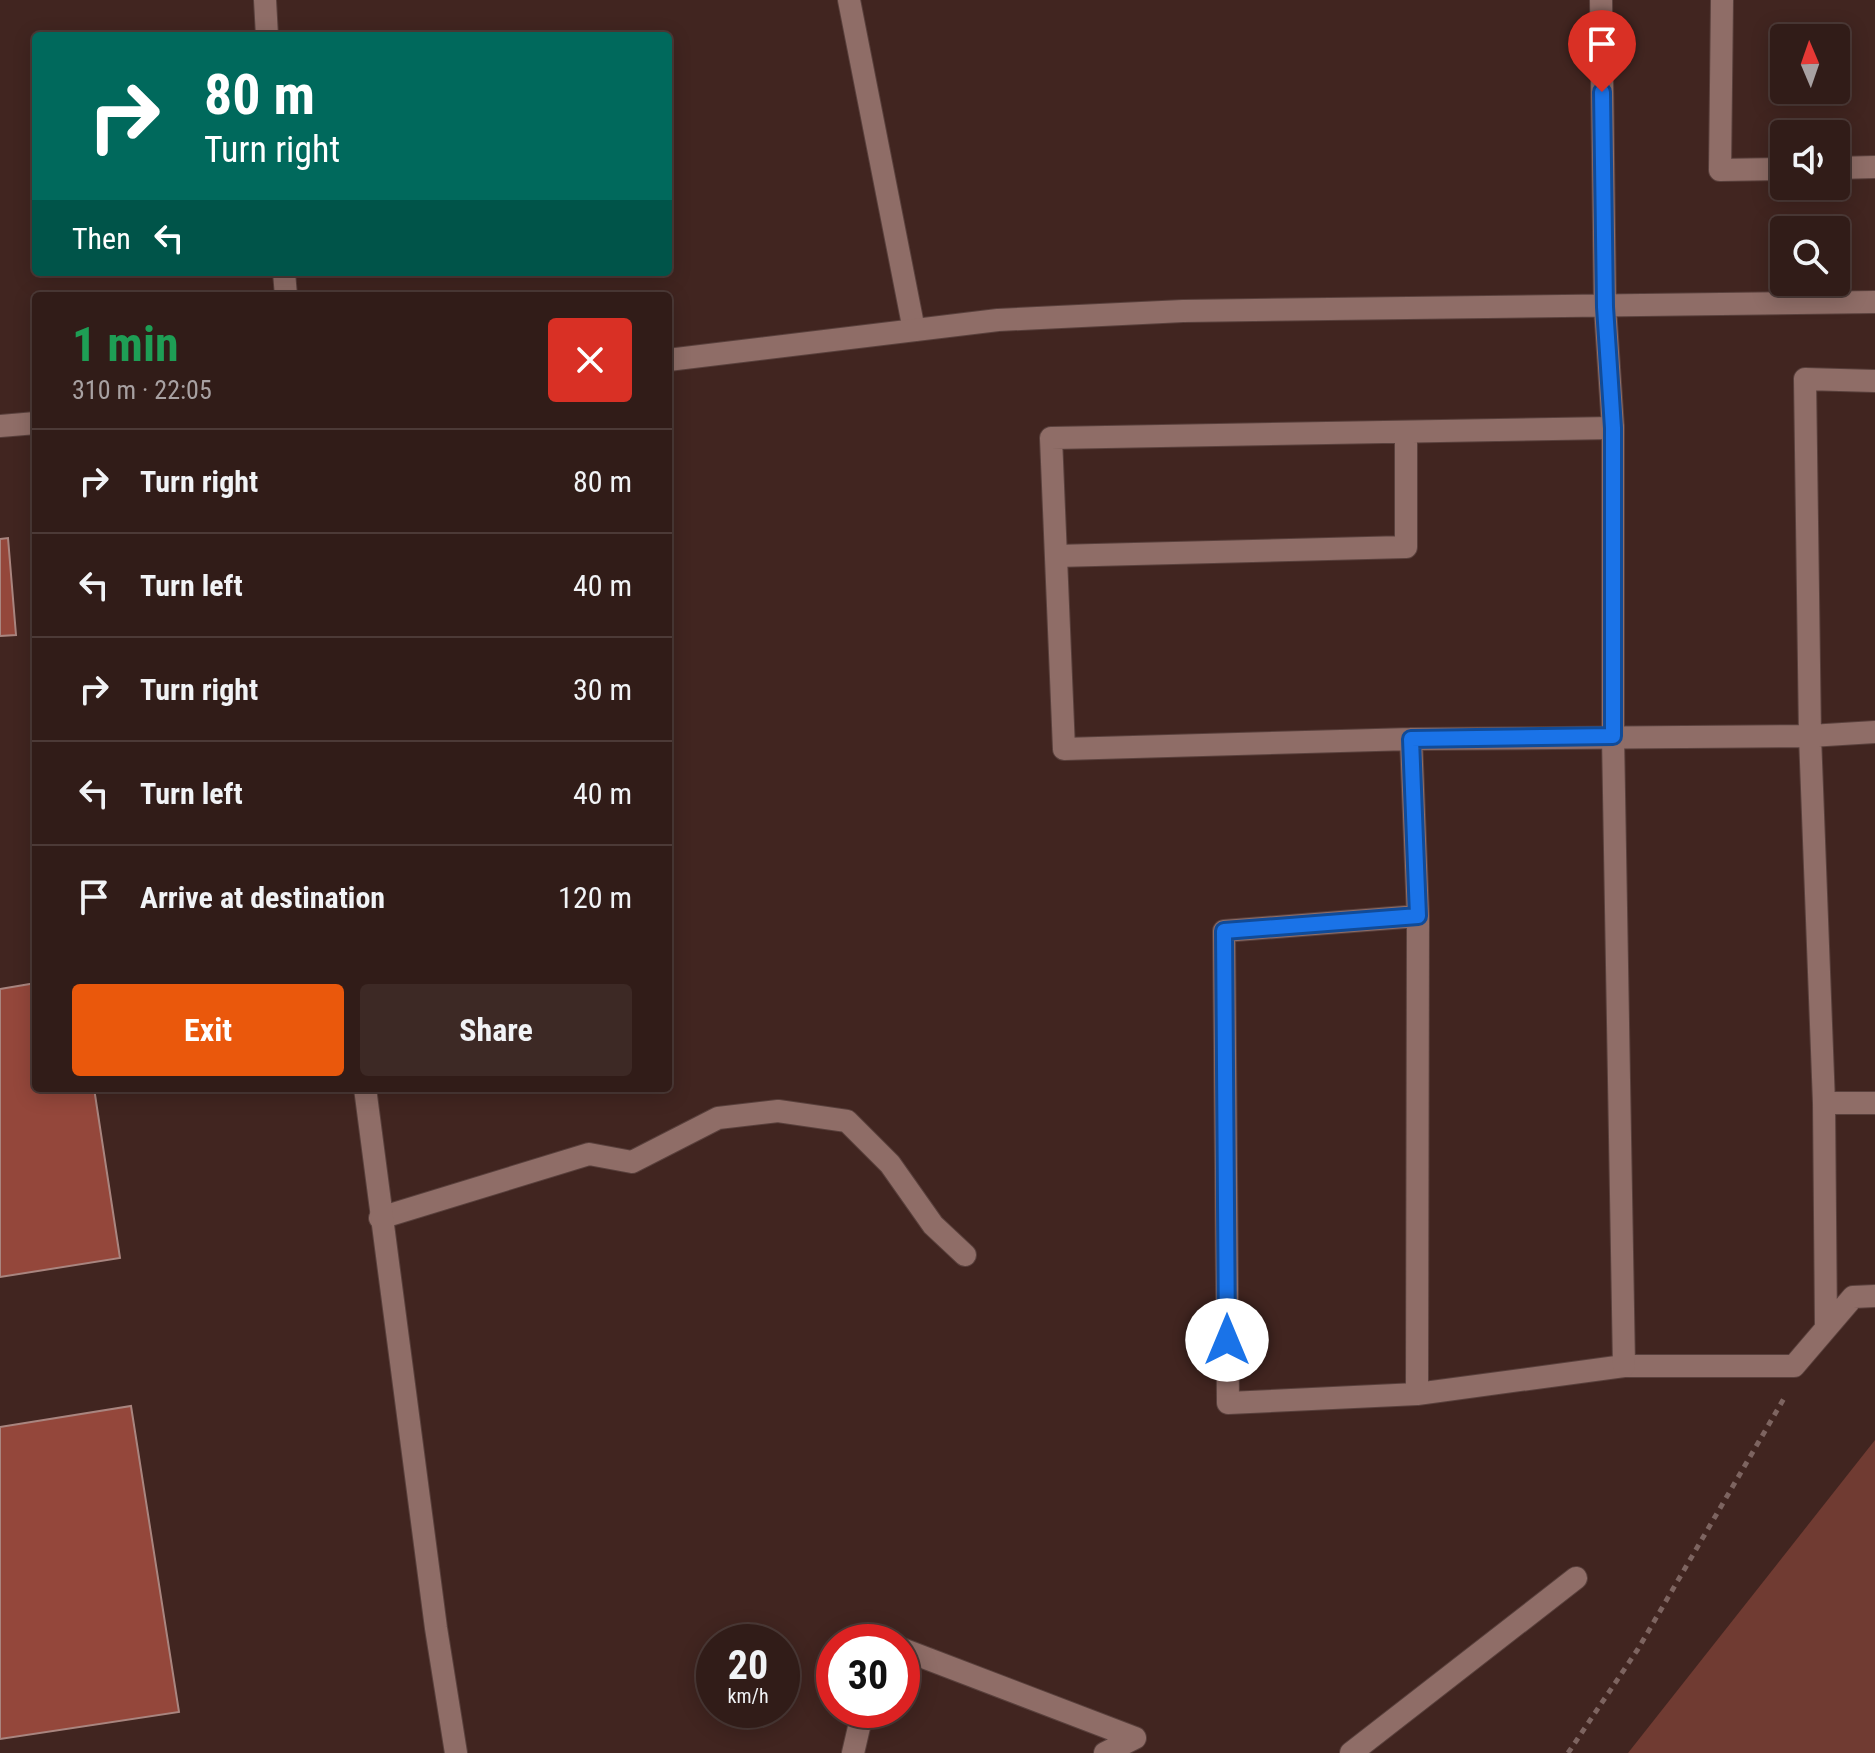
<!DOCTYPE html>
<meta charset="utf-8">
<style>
:root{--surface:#311c18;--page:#3d2925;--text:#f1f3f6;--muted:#a8a1a2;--line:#4c3a37;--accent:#ea580c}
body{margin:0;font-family:"Roboto Condensed",sans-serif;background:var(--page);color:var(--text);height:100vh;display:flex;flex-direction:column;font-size:30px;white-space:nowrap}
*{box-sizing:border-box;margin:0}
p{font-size:26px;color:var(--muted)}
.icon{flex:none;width:44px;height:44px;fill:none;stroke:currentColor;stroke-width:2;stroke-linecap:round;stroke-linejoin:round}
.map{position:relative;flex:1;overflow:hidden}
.sheet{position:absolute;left:32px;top:292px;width:640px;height:800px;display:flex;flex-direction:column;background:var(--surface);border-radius:8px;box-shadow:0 4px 20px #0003,0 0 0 2px var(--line)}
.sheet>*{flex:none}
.banner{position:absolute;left:32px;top:32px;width:640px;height:244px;border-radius:8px;box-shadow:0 4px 20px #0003,0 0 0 2px var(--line);background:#00695c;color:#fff;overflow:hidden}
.needle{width:52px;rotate:358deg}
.controls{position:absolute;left:1770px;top:24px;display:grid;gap:16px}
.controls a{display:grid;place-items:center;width:80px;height:80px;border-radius:8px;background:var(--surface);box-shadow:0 4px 20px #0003,0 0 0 2px var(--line);font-size:40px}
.speed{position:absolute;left:696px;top:1624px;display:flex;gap:16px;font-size:40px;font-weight:700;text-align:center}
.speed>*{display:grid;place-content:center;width:104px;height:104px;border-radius:50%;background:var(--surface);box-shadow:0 4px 20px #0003,0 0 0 2px var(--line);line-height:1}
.speed small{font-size:20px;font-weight:400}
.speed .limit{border:12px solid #d22;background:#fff;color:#111}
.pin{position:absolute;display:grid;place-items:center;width:68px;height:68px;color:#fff;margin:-82px -34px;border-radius:50% 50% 50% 0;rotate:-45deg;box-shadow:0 0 8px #0007}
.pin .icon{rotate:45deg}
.me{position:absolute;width:88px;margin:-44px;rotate:0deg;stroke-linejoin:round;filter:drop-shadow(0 0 6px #0008)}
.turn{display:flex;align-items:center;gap:28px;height:168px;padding:0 40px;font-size:36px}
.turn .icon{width:104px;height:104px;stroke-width:2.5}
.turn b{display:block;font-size:56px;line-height:68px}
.then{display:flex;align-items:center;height:76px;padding:0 40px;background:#0003;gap:16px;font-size:30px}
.round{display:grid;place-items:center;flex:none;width:84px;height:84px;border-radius:8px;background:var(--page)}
.overview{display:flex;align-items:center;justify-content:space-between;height:136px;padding:0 40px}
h1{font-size:48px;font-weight:700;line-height:60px;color:#1e9e55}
.cta{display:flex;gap:16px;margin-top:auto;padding:16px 40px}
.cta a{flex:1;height:92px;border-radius:8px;background:var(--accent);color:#fff;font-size:32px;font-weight:700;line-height:92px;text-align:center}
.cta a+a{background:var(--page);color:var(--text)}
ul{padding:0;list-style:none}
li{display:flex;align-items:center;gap:24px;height:104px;padding:0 40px;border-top:2px solid var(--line)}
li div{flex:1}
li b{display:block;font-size:30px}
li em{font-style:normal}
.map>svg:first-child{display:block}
.green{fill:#703b32}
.building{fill:#94473b;stroke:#a9857f;stroke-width:2}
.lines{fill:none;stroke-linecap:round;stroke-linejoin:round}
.minor-casing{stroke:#59403c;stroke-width:24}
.tertiary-casing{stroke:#59403c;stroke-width:24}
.path{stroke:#7d6460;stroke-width:5;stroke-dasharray:6 6;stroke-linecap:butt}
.minor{stroke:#8f6d67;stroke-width:22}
.tertiary{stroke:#8f6d67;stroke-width:22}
.route-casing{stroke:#114b97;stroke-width:20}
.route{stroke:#1a73e8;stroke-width:14}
</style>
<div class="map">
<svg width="1875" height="1753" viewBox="0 0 1875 1753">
<rect width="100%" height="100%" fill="#412520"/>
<path class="green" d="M 1875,1440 L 1875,1753 L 1628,1753 Z"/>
<path class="building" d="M 8,538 L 16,635 L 0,636 L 0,539 Z
M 36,983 L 36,1088 L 94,1088 L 120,1258 L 0,1277 L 0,989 Z
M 131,1406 L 179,1712 L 0,1739 L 0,1427 Z"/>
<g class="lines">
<g class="minor-casing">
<path id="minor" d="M 849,0 L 914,330
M 1722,0 L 1720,170 L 1784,169
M 1836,168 L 1875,167
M 1613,428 L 1051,438 L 1064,749 L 1411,739 L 1810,736 L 1875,732
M 1056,556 L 1406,547 L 1406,432
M 1411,739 L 1418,916 L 1417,1394
M 1418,916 L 1224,931 L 1228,1403 L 1417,1394 L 1624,1366 L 1794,1366 L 1853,1297 L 1875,1296
M 1824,1103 L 1875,1103
M 380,1218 L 589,1154 L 632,1162 L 718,1118 L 778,1111 L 847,1121 L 890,1164 L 933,1225 L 965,1255
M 1826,1327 L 1824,1103 L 1810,736 L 1805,379 L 1875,381
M 878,1642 L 883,1642
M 902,1649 L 1135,1738
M 853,1753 L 863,1710
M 1105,1753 L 1135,1738
M 1351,1753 L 1576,1578"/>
</g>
<g class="tertiary-casing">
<path id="tertiary" d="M 265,0 L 267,36
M 1601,0 L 1605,307 L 1613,428 L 1613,736 L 1624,1366
M 284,272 L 286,296
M 668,360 L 998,320 L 1183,311 L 1875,302
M 0,426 L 36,423
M 365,1088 L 436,1628 L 456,1753"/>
</g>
<path class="path" d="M 1568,1753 L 1638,1649 L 1786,1395"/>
<use href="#minor" class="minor"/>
<use href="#tertiary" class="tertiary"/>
</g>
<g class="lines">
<g class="route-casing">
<path id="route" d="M 1227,1340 L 1224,931 L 1418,916 L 1411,739 L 1613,736 L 1613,428 L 1605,307 L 1602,92"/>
</g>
<use href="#route" class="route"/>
</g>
</svg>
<div class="controls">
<a><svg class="needle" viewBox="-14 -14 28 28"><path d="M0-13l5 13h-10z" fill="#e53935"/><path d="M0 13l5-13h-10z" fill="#a8a1a2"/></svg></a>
<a><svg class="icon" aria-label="sound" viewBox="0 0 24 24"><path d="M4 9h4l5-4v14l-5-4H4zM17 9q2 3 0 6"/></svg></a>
<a><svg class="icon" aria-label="search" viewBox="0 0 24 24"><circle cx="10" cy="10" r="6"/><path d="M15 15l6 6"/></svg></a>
</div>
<div class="speed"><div>20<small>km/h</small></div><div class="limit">30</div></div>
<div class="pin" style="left:1602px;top:92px;background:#d93025"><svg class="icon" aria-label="arrive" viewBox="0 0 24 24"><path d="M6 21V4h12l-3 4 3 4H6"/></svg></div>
<svg class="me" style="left:1227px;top:1340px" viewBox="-20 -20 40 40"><circle r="19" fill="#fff"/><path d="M0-13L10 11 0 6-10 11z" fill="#1a73e8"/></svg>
<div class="banner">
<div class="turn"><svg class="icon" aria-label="right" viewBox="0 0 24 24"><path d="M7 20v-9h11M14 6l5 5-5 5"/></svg><div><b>80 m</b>Turn right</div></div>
<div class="then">Then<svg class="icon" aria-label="left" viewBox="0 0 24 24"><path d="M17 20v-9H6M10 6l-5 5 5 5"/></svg></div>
</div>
<section class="sheet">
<div class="overview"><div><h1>1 min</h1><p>310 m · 22:05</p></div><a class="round" style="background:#d93025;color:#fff"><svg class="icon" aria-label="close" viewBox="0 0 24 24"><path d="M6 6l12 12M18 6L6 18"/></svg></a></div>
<ul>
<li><svg class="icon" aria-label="right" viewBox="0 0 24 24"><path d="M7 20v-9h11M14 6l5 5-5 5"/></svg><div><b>Turn right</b></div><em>80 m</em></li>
<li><svg class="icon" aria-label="left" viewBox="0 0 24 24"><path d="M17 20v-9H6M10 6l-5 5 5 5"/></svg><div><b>Turn left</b></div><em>40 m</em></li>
<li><svg class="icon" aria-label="right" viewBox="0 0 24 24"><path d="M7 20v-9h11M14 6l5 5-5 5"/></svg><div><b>Turn right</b></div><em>30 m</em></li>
<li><svg class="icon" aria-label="left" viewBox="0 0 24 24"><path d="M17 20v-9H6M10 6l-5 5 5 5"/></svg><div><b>Turn left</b></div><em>40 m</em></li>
<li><svg class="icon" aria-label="arrive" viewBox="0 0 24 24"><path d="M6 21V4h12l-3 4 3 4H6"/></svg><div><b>Arrive at destination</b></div><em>120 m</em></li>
</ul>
<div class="cta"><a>Exit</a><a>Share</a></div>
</section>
</div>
